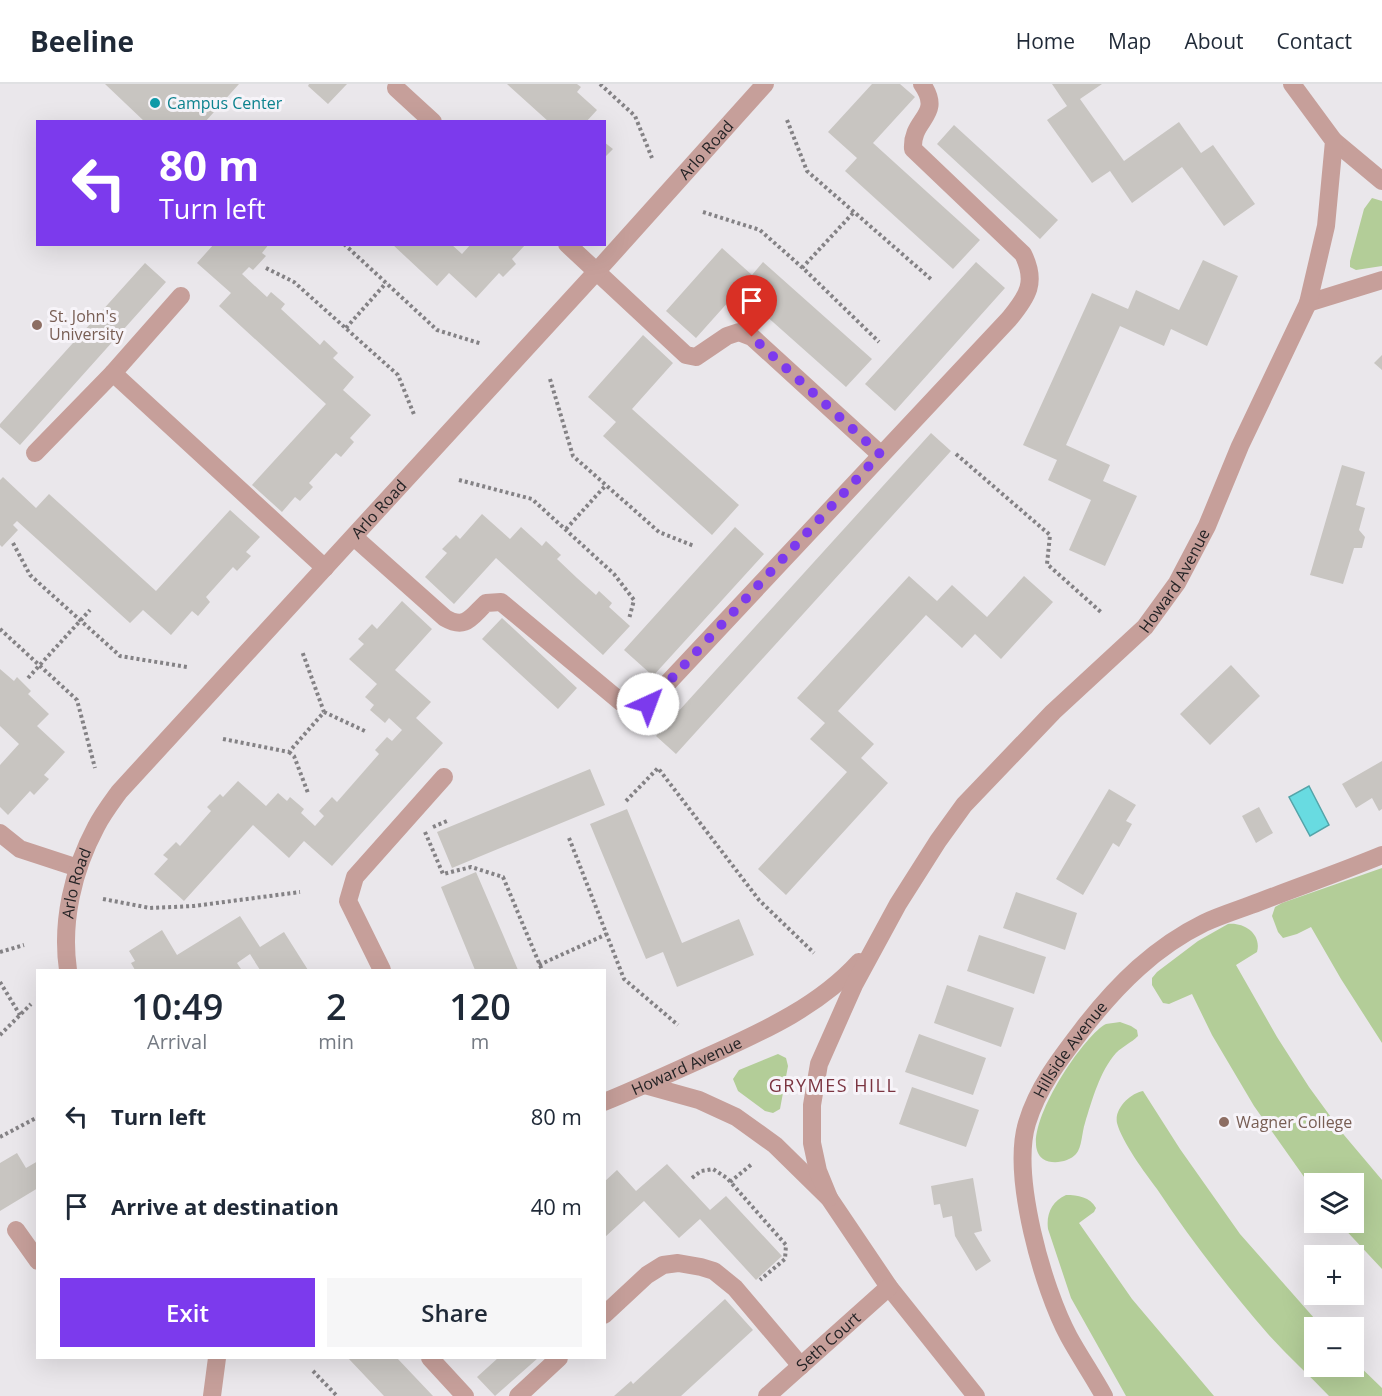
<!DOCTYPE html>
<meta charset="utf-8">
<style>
:root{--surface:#fff;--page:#f6f6f7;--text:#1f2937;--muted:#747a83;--line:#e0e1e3;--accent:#7c3aed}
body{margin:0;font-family:"Open Sans",sans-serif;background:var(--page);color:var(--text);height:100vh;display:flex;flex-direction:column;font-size:22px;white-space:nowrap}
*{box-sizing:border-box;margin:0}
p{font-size:20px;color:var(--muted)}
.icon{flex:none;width:33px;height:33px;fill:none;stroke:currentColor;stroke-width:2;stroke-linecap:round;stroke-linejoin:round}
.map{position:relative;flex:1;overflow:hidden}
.details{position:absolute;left:36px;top:885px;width:570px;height:390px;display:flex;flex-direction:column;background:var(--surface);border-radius:0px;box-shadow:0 6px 24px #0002}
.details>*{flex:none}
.banner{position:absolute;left:36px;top:36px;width:570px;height:126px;border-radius:0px;box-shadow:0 6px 24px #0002;background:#7c3aed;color:#fff;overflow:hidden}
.buttons{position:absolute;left:1304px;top:1089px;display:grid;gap:12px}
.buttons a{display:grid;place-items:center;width:60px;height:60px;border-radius:0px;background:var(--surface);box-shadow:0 6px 24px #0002;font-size:30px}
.pin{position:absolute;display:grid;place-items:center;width:51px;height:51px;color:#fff;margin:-62px -26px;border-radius:50% 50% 50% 0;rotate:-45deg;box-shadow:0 0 6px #0007}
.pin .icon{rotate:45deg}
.me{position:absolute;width:66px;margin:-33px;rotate:43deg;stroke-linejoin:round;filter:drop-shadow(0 0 4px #0008)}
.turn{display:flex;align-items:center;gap:21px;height:126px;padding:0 24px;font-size:27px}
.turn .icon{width:78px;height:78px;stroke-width:2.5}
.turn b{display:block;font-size:42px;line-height:51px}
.eta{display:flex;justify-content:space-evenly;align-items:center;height:102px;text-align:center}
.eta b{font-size:36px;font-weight:600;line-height:42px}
.button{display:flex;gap:12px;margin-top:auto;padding:12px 24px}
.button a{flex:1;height:69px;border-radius:0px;background:var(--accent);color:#fff;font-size:24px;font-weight:600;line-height:69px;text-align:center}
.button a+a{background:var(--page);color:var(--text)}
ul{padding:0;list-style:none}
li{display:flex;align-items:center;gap:18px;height:90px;padding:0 24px}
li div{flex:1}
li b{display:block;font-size:22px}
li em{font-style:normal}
header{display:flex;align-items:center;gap:36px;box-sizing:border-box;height:84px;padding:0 30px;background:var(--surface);border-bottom:2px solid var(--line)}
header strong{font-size:28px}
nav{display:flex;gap:33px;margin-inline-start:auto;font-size:21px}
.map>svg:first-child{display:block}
.green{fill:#b3cd98}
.water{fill:#68dbe1;stroke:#54a4a9;stroke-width:1.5}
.building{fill:#c8c5c1}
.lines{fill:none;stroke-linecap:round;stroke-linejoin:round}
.path{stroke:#848285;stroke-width:4;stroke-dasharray:3 3;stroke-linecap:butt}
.minor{stroke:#c69f9a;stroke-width:18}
.route{stroke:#7c3aed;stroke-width:10;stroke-dasharray:0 18}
.culture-dot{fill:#0f9aa8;stroke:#f7f4f9;stroke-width:2}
.education-dot{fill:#8d6e63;stroke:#f7f4f9;stroke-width:2}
.labels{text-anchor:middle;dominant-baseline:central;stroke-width:6;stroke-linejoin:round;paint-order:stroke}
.culture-label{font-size:16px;fill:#0d838f;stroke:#f7f4f9;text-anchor:start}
.street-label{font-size:16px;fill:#252426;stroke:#f7f4f9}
.education-label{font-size:16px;fill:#785e54;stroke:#f7f4f9;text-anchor:start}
.neighbourhood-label{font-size:18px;letter-spacing:1.5px;fill:#7b3440;stroke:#f7f4f9}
</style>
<header>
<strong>Beeline</strong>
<nav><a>Home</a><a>Map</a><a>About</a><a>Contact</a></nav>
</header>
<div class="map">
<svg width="1382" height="1312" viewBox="0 0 1382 1312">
<rect width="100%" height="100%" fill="#eae7eb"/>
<path class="green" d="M 1372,114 L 1382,117 L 1382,182 L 1356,186 L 1350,183 L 1350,177 L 1364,125 Z
M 1382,784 L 1382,959 L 1341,895 L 1311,843 L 1297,850 L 1283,854 L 1278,848 L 1272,832 L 1275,823 L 1282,819 Z
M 1228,840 C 1244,838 1262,850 1257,868 L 1236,881 L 1277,953 L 1309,1003 L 1344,1051 L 1382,1096 L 1382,1185 L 1339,1139 L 1353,1138 L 1353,1100 L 1314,1100 L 1314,1107 L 1254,1022 L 1212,951 L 1192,910 L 1169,920 L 1163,919 L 1152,901 L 1152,894 L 1157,888 L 1198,857 Z
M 1120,938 L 1131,942 L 1137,946 L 1138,952 C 1131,959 1123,962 1116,969 C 1100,987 1092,1016 1085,1039 C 1082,1047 1082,1064 1076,1070 C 1069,1078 1052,1081 1043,1075 C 1014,1055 1082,952 1106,940 C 1110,939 1116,939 1120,938 Z
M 778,970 L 786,974 L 788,982 L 780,1025 L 773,1029 L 765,1027 L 738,1007 L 733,995 L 739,986 Z
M 1143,1007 L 1180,1065 L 1240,1150 L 1322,1243 L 1314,1244 L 1314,1282 L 1353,1282 L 1353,1276 L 1382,1304 L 1382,1312 L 1329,1312 C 1309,1291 1288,1272 1268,1250 C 1228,1204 1191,1156 1157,1105 C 1145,1089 1122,1058 1117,1039 C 1114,1024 1131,1009 1143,1007 Z
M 1066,1111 C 1078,1111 1090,1113 1096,1124 L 1094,1128 L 1079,1139 L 1132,1215 L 1214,1312 L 1126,1312 L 1071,1214 L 1048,1145 C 1046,1130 1052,1117 1066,1111 Z"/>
<path class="water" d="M 1309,702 L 1329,741 L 1310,752 L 1289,713 Z"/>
<path class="building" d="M 105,0 L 239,0 L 205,38 L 145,38 Z
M 309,0 L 347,0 L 328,20 L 308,2 Z
M 507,0 L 577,0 L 581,3 L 577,8 L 597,26 L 586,38 L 549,38 Z
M 872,0 L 900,0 L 915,13 L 873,59 L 980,156 L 953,185 L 845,87 L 857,74 L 828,48 Z
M 1052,0 L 1102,0 L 1080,15 L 1124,77 L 1179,38 L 1201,69 L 1213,61 L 1255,120 L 1224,142 L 1182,83 L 1132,119 L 1110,87 L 1092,99 L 1047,36 L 1067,22 Z
M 954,41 L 1058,136 L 1040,155 L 937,60 Z
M 604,58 L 613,65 L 604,74 Z
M 214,160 L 269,160 L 262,169 L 266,172 L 253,186 L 249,183 L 242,190 L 267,213 L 271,208 L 285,220 L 281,225 L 320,261 L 324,256 L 338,269 L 333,274 L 354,293 L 343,306 L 371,331 L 350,354 L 354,358 L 341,373 L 336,369 L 309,399 L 313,403 L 300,417 L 295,413 L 282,428 L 252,401 L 326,320 L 219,222 L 231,209 L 197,179 Z
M 392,160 L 451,160 L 462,170 L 471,160 L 526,160 L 512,175 L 516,180 L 503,193 L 499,189 L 476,214 L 449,189 L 437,202 Z
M 722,164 L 752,191 L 763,178 L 872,275 L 846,303 L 738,207 L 696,254 L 666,227 Z
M 1203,176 L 1238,192 L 1207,262 L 1171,245 L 1164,262 L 1120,242 L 1066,361 L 1110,381 L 1103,397 L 1137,412 L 1105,482 L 1069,466 L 1091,416 L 1048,396 L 1057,376 L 1023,361 L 1092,209 L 1128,225 L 1136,206 L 1179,226 Z
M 976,178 L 1005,204 L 895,327 L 865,300 Z
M 145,179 L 166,198 L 20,361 L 0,343 L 0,340 Z
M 643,251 L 673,279 L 632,325 L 739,421 L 712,451 L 603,352 L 616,338 L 588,313 Z
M 1382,271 L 1382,286 L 1374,279 Z
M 931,349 L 951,367 L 676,670 L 656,652 Z
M 1342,381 L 1365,388 L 1356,421 L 1365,424 L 1359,446 L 1365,453 L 1362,464 L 1354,464 L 1343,500 L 1310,491 Z
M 3,393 L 36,424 L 49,410 L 156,507 L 230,426 L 260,453 L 246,468 L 251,472 L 237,487 L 233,483 L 206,513 L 210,518 L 198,532 L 192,527 L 171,551 L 143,526 L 130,539 L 17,437 L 13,441 L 18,446 L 2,463 L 0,461 L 0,396 Z
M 482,430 L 510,455 L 521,443 L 542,462 L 546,457 L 561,471 L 557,475 L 577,494 L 596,511 L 599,507 L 612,519 L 609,523 L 630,542 L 603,571 L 496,474 L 454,520 L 425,493 L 447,469 L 442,465 L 456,451 L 460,455 Z
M 735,443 L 764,470 L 653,592 L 624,566 Z
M 909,492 L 937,517 L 952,501 L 987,533 L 1024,492 L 1053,518 L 1001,575 L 975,550 L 962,564 L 926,531 L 838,627 L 874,660 L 861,674 L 888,699 L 786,811 L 758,785 L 847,688 L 810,655 L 825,639 L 797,614 Z
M 402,517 L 432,545 L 395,586 L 431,618 L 416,634 L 443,659 L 332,782 L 304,757 L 289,774 L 253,741 L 184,817 L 154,790 L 168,775 L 163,771 L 176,758 L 180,762 L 211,727 L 207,723 L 220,710 L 223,713 L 238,697 L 266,722 L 278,709 L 287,717 L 290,713 L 304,725 L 301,729 L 315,742 L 324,732 L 319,727 L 332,713 L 337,718 L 379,670 L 375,666 L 387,653 L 392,657 L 402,646 L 389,634 L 385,639 L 370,626 L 374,621 L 365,613 L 377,600 L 349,575 L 364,560 L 358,555 L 372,540 L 377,545 Z
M 502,534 L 577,604 L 558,625 L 482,555 Z
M 1231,581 L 1260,612 L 1210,661 L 1180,630 Z
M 0,585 L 14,597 L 17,593 L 31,607 L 28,610 L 49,630 L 37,642 L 65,668 L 44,691 L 49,695 L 34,711 L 30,707 L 8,731 L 0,723 L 0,681 L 19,660 L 0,642 Z
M 1382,677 L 1382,725 L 1379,727 L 1372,714 L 1356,724 L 1342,700 Z
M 590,685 L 605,721 L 452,784 L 437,748 Z
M 1109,705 L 1136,721 L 1126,737 L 1132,740 L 1119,763 L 1113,759 L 1083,811 L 1056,795 Z
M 1259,723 L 1273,749 L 1256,759 L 1242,732 Z
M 627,725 L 682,859 L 739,835 L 754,871 L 677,903 L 663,868 L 646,875 L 590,740 Z
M 476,788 L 504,853 L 518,886 L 475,886 L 441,803 Z
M 1016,808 L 1077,829 L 1065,866 L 1003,844 Z
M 240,832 L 260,863 L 284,848 L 308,886 L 260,886 L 250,870 L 237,879 L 241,885 L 238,886 L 135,886 L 131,879 L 135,877 L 129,867 L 162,846 L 177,871 Z
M 979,851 L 1046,873 L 1034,910 L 967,887 Z
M 947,901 L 1014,924 L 1001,963 L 934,939 Z
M 919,950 L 986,974 L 973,1011 L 905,988 Z
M 912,1003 L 979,1026 L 966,1063 L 899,1040 Z
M 17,1069 L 26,1084 L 38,1077 L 38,1104 L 0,1127 L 0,1079 Z
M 667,1080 L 710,1126 L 726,1112 L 782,1172 L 756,1196 L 700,1135 L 679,1154 L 644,1117 L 604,1154 L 604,1098 L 617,1086 L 636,1107 Z
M 973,1094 L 982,1147 L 974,1149 L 991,1177 L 976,1187 L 955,1152 L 952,1132 L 943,1134 L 940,1120 L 934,1121 L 931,1102 Z
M 725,1215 L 753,1246 L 681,1312 L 614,1312 L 631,1297 L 633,1300 Z
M 348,1274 L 397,1274 L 433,1312 L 384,1312 Z
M 498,1274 L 538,1274 L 495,1312 L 477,1293 Z"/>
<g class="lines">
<path class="path" d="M 600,0 L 635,32 L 652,74
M 787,36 L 807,87 L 932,196
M 703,128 L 760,146 L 806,187 L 879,258
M 344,160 L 437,246 L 482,260
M 266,184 L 294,198 L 398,291 L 415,333
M 802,184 L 854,128
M 346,244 L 386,199
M 550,295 L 573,372 L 659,448 L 694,462
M 956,370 L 1050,451 L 1047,480 L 1102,529
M 459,396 L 532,415 L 614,490 L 634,516 L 629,535
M 566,445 L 606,401
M 13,459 L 30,491 L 120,572 L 187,583
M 0,545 L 77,616 L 95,684
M 28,594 L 90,526
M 324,628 L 367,648
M 223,655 L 289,668 L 324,628 L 302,567
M 289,668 L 294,672 L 308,709
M 626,717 L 658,684 L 759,816 L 814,869
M 433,743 L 447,737
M 425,748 L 443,790 L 471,783 L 503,793 L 542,886
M 569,754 L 624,895 L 678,941
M 103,815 L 150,824 L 194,822 L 300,808
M 0,868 L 24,861
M 539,881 L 607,850
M 0,898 L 20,931
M 0,951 L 31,920
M 0,1053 L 38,1033
M 692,1094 L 701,1087 L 713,1085 L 727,1094 L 786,1161 L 785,1175 L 760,1196
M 730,1098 L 752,1080
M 313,1287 L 337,1312"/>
<g class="minor">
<path d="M 396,4 L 433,38"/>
<path d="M 1334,57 L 1382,97"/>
<path d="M 567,160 L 686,271 L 696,273 L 727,252 L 739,248 L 752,253 L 880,370"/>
<path d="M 1308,219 L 1382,196"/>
<path d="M 113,289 L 181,212"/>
<path d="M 35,369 L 113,289 L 325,484"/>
<path d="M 354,453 L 445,534 C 466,546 471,533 486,519 L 501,518 L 621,618 C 631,622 638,624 648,620 L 1009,235 C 1028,212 1037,198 1023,170 L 913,65 C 911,34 944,32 922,0"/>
<path d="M 0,749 L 20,765 L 78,784"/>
<path id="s1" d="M 68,886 C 61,838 73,786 96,743 C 102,731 111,719 119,708 L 597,187 L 765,0"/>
<path d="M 382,886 L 348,817 L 355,793 L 444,693"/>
<path d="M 645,1001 L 699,1016 L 736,1033 L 775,1061 L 829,1114 L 889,1203 L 976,1312"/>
<path id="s2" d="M 604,1018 C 641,1003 677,986 713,970 C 766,946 820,921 859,878"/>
<path id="s3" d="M 829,1114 L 818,1087 L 812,1059 L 812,1021 L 819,980 L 854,901 L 898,820 L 938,757 L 964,721 L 1053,628 L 1145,543 L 1177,499 L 1207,442 L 1240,362 L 1308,219 L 1326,142 L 1334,57 L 1292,0"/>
<path d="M 16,1146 L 38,1177"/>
<path d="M 604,1231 L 647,1191 L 663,1181 L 678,1179 L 701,1183 L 714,1187 L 735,1204 L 801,1282"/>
<path d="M 430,1274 L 465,1312"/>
<path d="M 212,1312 L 217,1274"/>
<path d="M 518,1312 L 559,1274"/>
<path id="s4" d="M 767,1312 L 889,1203"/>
<path id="s5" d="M 1104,1312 C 1093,1292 1080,1273 1069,1253 C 1043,1205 1011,1092 1027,1039 C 1038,1002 1062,972 1085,942 C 1118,900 1155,863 1204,839 C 1221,831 1241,825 1259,818 C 1300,802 1341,788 1382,771"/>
</g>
</g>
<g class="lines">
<path class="route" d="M 648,620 L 880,370 L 752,253"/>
</g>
<circle class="culture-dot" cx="155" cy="19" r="6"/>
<g class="education-dot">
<circle cx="37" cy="241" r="6"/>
<circle cx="1224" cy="1038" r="6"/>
</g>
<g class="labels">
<g class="culture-label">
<text x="167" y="19">Campus Center</text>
</g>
<g class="street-label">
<text stroke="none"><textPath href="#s1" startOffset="1060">Arlo Road</textPath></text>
<text stroke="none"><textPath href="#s1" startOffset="574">Arlo Road</textPath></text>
<text stroke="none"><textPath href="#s3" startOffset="744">Howard Avenue</textPath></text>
<text stroke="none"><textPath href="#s1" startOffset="88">Arlo Road</textPath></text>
<text stroke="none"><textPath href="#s5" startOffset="376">Hillside Avenue</textPath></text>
<text stroke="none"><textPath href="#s2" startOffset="90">Howard Avenue</textPath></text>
<text stroke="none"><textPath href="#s4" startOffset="82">Seth Court</textPath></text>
</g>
<g class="education-label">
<text x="49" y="232">St. John's<tspan x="49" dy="18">University</tspan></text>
<text x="1236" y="1038">Wagner College</text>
</g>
<g class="neighbourhood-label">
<text x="833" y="1001">GRYMES HILL</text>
</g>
</g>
</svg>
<div class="buttons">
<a><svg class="icon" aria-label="layers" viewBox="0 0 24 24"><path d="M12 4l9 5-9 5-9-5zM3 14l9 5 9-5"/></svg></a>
<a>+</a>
<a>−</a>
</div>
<div class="pin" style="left:752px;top:253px;background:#d93025"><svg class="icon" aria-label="arrive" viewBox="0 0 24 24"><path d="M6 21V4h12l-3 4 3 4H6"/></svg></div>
<svg class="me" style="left:648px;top:620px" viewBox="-20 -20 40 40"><circle r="19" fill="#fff"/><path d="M0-13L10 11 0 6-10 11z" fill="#7c3aed"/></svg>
<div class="banner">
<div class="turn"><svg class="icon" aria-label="left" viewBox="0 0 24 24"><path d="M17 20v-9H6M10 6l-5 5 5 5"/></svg><div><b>80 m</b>Turn left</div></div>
</div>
<section class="details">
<div class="eta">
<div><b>10:49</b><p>Arrival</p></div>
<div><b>2</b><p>min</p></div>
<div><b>120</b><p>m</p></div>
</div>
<ul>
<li><svg class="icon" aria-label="left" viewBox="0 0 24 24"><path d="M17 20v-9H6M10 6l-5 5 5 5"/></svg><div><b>Turn left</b></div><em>80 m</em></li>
<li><svg class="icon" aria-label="arrive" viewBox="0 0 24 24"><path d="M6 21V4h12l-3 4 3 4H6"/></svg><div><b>Arrive at destination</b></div><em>40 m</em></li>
</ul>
<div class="button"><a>Exit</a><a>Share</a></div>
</section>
</div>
